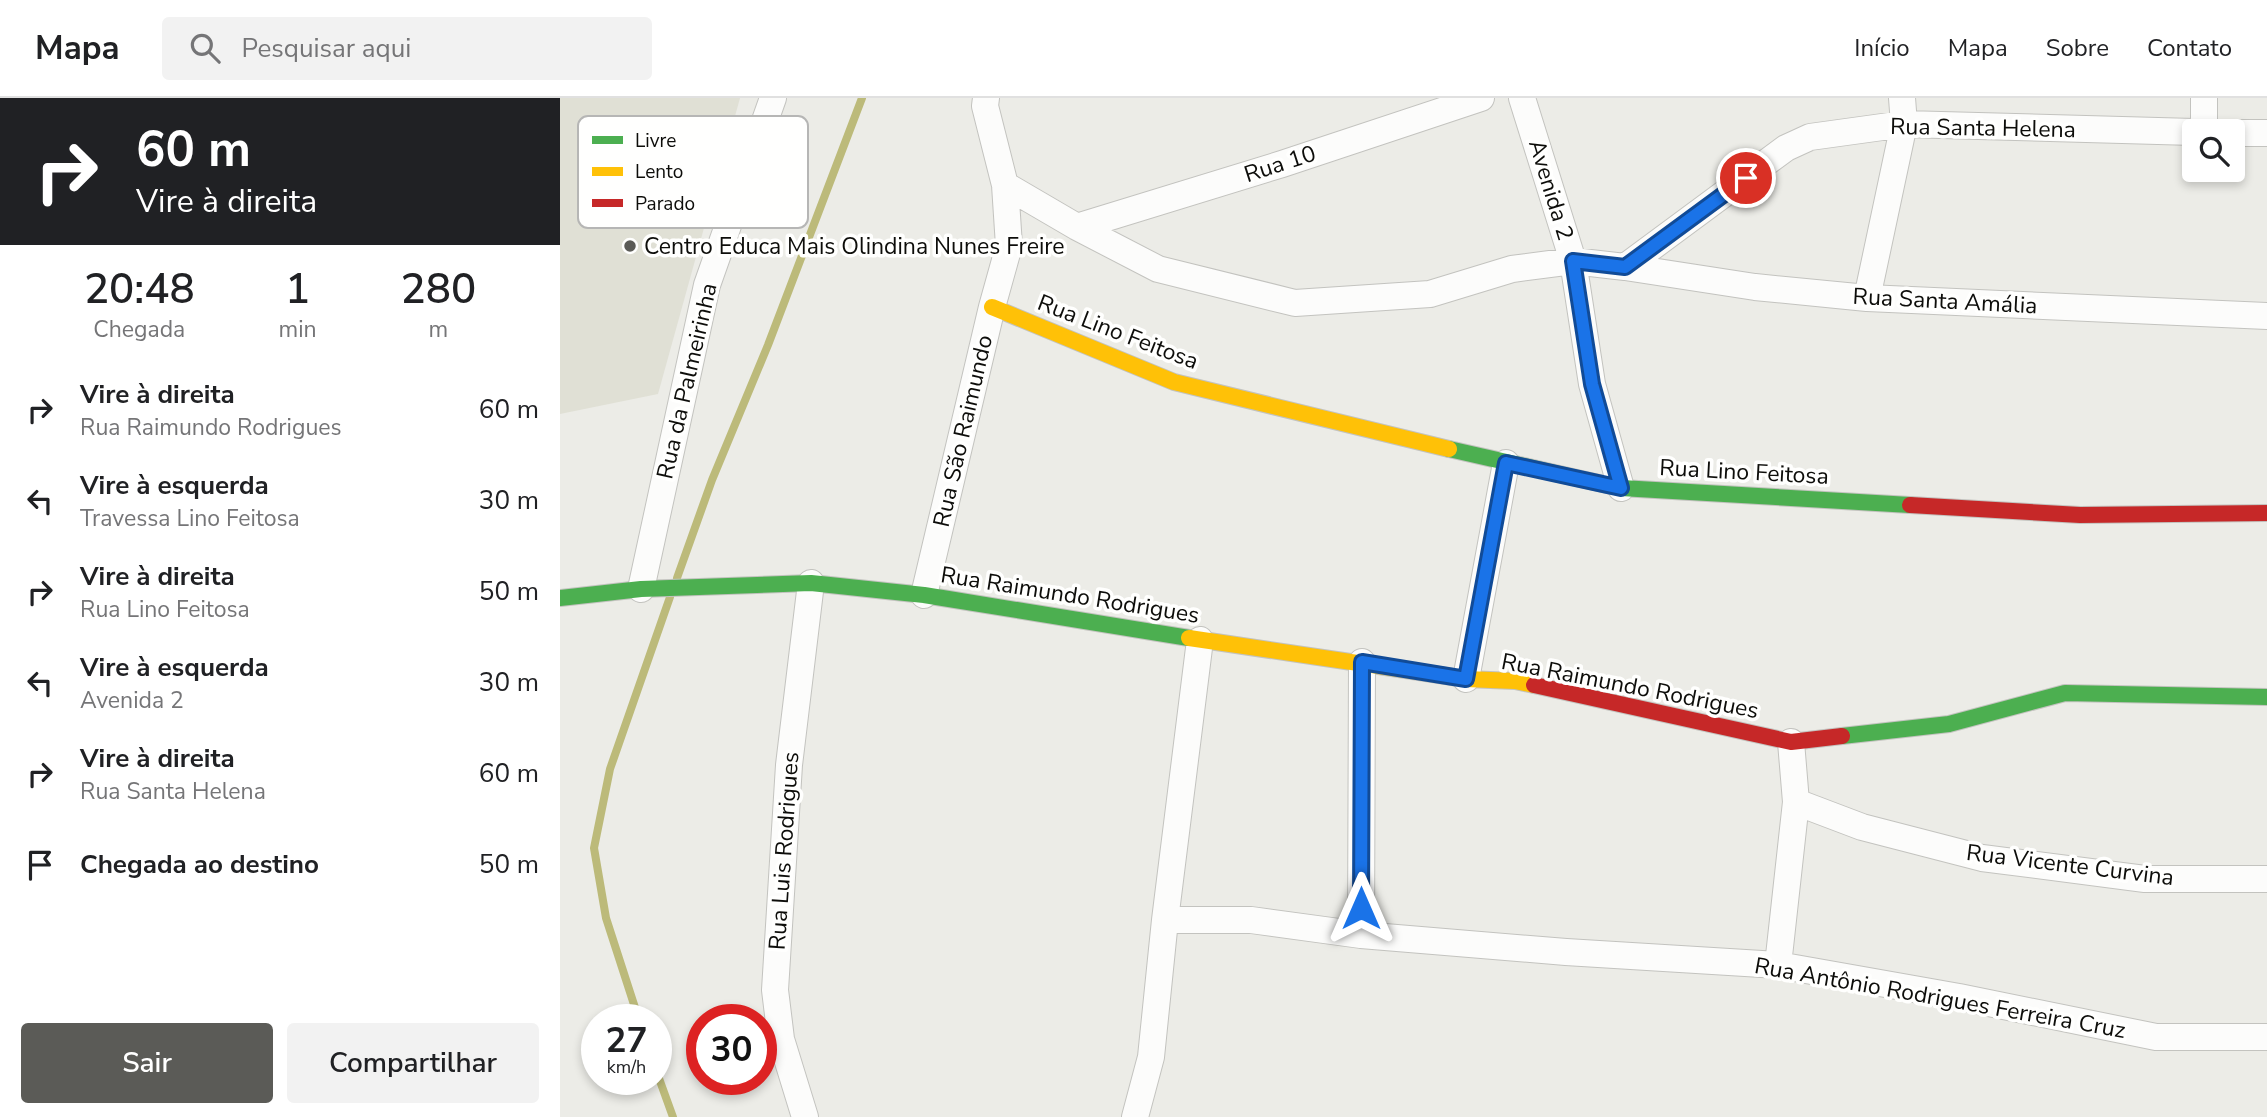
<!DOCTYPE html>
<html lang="pt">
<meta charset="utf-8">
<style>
:root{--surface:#fff;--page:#f2f2f2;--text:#202124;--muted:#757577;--line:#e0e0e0;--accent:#5b5b57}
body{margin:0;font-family:"Nunito Sans",sans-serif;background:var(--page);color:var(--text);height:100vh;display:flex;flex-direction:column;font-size:26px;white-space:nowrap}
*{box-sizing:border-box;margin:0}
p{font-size:23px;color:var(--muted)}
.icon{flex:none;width:38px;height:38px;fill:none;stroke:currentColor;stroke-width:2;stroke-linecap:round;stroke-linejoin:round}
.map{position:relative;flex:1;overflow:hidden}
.side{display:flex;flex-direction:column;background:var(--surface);width:560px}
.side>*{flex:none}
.banner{background:#202124;color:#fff;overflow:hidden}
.tools{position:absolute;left:1622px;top:21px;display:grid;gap:14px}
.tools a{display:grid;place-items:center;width:63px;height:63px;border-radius:7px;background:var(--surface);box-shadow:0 4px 10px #0003;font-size:35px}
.speed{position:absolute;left:21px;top:906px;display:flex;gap:14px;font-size:35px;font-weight:700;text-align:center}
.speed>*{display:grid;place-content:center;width:91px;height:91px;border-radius:50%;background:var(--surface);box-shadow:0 4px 10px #0003;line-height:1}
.speed small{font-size:18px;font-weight:400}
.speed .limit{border:10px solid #d22;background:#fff;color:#111}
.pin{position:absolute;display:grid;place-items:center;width:60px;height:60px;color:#fff;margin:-30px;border:4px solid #fff;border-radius:50%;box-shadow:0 2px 7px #0007}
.me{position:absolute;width:77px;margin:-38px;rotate:0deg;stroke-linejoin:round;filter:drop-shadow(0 0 5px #0008)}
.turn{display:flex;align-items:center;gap:24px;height:147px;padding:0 21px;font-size:32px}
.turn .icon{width:91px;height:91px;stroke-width:2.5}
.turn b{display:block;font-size:49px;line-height:60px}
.eta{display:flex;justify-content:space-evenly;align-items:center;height:119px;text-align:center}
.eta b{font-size:42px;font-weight:600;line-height:49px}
.button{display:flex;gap:14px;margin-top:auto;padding:14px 21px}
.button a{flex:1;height:80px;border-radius:7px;background:var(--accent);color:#fff;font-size:28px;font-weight:600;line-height:80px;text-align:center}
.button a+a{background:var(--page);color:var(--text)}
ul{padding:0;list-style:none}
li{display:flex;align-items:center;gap:21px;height:91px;padding:0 21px}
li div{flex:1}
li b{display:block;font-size:26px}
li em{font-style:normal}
header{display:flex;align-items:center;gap:42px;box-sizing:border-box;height:98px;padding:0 35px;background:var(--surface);border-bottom:2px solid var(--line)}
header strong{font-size:33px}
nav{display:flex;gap:38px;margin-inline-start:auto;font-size:24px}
.search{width:490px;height:63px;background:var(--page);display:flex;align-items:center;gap:18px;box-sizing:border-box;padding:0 24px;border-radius:7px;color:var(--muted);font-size:26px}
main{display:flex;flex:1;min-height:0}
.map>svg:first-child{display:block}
.built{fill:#e0e0d5}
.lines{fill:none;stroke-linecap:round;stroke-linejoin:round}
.stream{stroke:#bcba7a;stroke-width:8}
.street-casing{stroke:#c3c3bf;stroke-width:28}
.fast-casing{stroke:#c3c3bf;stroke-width:18}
.slow-casing{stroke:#c3c3bf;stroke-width:18}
.jam-casing{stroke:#c3c3bf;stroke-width:18}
.street{stroke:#fcfcfb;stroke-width:26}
.fast{stroke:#4caf50;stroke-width:16}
.slow{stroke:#ffc107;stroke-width:16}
.jam{stroke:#c62828;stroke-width:16}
.route-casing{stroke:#114b97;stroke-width:18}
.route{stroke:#1a73e8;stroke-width:12}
.poi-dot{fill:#5b5b57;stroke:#fffffe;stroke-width:2.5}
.labels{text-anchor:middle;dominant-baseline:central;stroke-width:7;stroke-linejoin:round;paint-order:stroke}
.street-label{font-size:23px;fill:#0d0d0a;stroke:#fffffe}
.poi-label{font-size:23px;fill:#0d0d0a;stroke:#fffffe;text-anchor:start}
.key{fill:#fffffe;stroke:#b6b6b5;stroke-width:2}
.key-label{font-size:19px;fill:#0d0d0a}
</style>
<header>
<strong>Mapa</strong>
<div class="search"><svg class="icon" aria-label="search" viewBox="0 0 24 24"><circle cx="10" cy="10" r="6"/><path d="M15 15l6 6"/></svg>Pesquisar aqui</div>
<nav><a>Início</a><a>Mapa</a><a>Sobre</a><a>Contato</a></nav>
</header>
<main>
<section class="side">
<div class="banner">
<div class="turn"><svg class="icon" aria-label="right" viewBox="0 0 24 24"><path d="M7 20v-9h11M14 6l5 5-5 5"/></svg><div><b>60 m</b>Vire à direita</div></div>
</div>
<div class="eta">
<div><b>20:48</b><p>Chegada</p></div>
<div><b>1</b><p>min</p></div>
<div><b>280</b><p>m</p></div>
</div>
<ul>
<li><svg class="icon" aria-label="right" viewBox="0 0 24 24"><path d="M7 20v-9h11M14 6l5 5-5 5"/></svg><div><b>Vire à direita</b><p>Rua Raimundo Rodrigues</p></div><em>60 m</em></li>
<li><svg class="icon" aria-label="left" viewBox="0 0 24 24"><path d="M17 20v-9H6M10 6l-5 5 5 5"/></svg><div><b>Vire à esquerda</b><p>Travessa Lino Feitosa</p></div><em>30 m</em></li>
<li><svg class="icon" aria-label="right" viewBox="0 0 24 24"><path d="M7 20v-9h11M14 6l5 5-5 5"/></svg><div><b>Vire à direita</b><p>Rua Lino Feitosa</p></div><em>50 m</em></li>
<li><svg class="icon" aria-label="left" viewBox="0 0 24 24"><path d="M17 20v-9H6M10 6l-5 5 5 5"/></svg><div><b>Vire à esquerda</b><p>Avenida 2</p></div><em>30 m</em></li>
<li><svg class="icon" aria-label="right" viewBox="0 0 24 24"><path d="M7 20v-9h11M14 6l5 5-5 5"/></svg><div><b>Vire à direita</b><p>Rua Santa Helena</p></div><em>60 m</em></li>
<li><svg class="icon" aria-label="arrive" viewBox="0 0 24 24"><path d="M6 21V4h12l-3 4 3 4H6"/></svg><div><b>Chegada ao destino</b></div><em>50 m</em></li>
</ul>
<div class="button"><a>Sair</a><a>Compartilhar</a></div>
</section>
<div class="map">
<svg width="1707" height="1019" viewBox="0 0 1707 1019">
<rect width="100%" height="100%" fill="#ecece7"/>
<path class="built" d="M 0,0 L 180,0 L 98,296 L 0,316 Z"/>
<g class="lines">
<path class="stream" d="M 117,480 L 152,382 L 208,247 L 302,0
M 79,922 L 46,820 L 34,750 L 50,671 L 110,499
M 96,972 L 113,1019"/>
<g class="street-casing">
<path id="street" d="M 962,0 L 1013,163 L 1032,286 L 1061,390
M 1644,33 L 1644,0
M 1673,35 L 1707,35
M 445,87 L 517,129 L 598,171 L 735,205 L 870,196 L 952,171 L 1013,163 L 1065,169 L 1226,50 L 1250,39 L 1344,26 L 1634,34
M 517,129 L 722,66 L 921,0
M 1065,169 L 1195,189 L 1307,200 L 1707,218
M 1307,200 L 1344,26 L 1342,0
M 81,491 L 147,187 L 213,0
M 364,497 L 432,209 L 449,148 L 445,87 L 425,8 L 426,0
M 906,581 L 946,365
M 1236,704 L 1302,729 L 1422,760 L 1585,781 L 1707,781
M 605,822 L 691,822 L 801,837 L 1006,854 L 1218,867 L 1399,899 L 1596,939 L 1707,939
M 801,837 L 802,564
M 1218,867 L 1236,704 L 1231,644
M 245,1019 L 221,941 L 215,892 L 229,667 L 251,485
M 575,1019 L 591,959 L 605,822 L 640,542"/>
</g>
<g class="fast-casing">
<path id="fast" d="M 889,351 L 1061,390 L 1350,407
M 0,500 L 81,491 L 251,485 L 364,497 L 629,540
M 1282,638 L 1389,626 L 1505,595 L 1707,599"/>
</g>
<g class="slow-casing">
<path id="slow" d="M 432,209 L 614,284 L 889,351
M 629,540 L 906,581 L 955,583 L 974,587"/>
</g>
<g class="jam-casing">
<path id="jam" d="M 1350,407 L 1520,417 L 1707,415
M 974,587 L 1231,644 L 1282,638"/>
</g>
<use href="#street" class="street"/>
<use href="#fast" class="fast"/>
<use href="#slow" class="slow"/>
<use href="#jam" class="jam"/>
</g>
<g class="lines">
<g class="route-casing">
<path id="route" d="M 801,810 L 802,564 L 906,581 L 946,365 L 1061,390 L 1032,286 L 1013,163 L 1065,169 L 1186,80"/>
</g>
<use href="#route" class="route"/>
</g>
<circle class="poi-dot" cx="70" cy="148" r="7"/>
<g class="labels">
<g class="street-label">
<text transform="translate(1423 30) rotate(1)">Rua Santa Helena</text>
<text transform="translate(720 66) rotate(-18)">Rua 10</text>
<text transform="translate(991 92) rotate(73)">Avenida 2</text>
<text transform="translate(1385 203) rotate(3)">Rua Santa Amália</text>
<text transform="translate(558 234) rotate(21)">Rua Lino Feitosa</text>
<text transform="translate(127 283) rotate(-77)">Rua da Palmeirinha</text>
<text transform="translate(403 333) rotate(-77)">Rua São Raimundo</text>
<text transform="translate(1184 374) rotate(3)">Rua Lino Feitosa</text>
<text transform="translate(510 497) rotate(9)">Rua Raimundo Rodrigues</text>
<text transform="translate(1070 588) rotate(11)">Rua Raimundo Rodrigues</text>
<text transform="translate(224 753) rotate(-86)">Rua Luis Rodrigues</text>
<text transform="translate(1510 767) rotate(7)">Rua Vicente Curvina</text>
<text transform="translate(1380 900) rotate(10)">Rua Antônio Rodrigues Ferreira Cruz</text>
</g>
<g class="poi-label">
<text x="84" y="148">Centro Educa Mais Olindina Nunes Freire</text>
</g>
</g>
<rect x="18" y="18" width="230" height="112" rx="10" class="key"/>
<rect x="32" y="38" width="31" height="8" fill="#4caf50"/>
<rect x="32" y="69" width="31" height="9" fill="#ffc107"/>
<rect x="32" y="101" width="31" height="8" fill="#c62828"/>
<g class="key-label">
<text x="75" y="49">Livre</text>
<text x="75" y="80">Lento</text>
<text x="75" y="112">Parado</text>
</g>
</svg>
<div class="tools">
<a><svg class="icon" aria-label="search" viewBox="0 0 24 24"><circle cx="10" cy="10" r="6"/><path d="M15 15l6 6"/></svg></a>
</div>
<div class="speed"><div>27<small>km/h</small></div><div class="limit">30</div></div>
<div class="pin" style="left:1186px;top:80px;background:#d93025"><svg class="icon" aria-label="arrive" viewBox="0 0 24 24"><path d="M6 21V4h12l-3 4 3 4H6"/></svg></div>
<svg class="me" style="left:801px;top:810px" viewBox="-20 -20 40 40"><path d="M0-17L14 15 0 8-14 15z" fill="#1a73e8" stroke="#fff" stroke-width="4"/></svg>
</div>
</main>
